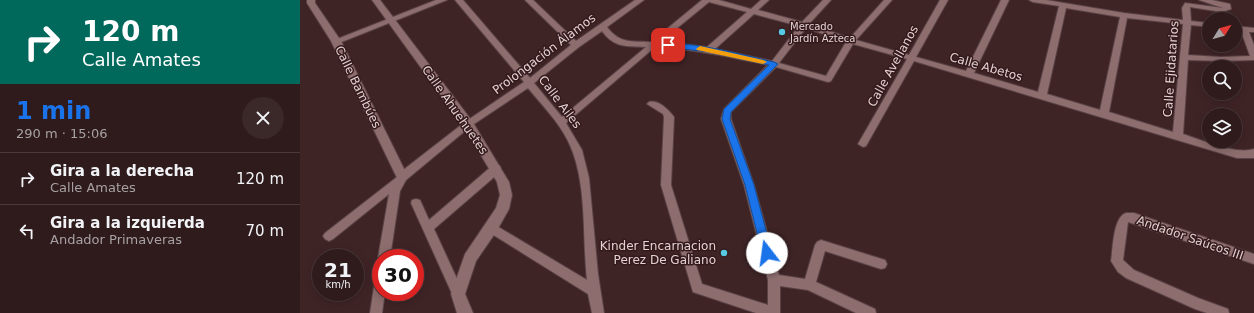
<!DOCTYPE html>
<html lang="es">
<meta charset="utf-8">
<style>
:root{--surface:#2f1b1c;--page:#3b2829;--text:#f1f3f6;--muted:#a7a1a3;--line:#4a393b;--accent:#1a73e8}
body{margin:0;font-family:"DejaVu Sans",sans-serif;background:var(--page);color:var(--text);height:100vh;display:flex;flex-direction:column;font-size:15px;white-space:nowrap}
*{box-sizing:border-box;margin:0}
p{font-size:13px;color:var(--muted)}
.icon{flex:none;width:22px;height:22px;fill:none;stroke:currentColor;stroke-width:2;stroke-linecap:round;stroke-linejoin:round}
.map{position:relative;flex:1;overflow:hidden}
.panel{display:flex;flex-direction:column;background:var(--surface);width:300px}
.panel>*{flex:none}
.guide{background:#00695c;color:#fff;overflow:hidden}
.needle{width:26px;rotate:53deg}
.fabs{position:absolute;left:902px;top:12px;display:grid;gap:8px}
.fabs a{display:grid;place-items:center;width:40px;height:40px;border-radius:50%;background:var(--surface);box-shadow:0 2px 10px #0003,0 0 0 1px var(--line);font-size:20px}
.speed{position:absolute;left:12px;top:249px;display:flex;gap:8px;font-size:20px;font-weight:700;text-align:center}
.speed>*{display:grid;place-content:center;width:52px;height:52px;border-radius:50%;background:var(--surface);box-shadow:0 2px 10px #0003,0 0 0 1px var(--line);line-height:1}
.speed small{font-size:10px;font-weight:400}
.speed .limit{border:6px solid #d22;background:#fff;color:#111}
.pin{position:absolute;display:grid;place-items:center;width:34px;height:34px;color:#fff;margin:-17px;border-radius:8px;box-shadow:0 2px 6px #0006}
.me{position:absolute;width:44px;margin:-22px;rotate:345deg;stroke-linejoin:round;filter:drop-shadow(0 0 3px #0008)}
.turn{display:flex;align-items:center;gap:14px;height:84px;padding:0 16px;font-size:18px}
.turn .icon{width:52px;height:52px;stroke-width:2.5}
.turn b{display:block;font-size:28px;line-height:34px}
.round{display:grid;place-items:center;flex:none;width:42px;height:42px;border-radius:21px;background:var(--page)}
.summary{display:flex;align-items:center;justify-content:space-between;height:68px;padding:0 16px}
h1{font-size:24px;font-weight:600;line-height:30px;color:var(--accent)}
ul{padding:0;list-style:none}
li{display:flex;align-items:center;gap:12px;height:52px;padding:0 16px;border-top:1px solid var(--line)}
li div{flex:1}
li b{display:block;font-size:15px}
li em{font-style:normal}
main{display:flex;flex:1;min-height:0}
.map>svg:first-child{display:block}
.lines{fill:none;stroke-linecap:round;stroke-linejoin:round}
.street-casing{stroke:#5a4346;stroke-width:2}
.secondary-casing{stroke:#5a4346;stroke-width:2}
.street{fill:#8d6d6e;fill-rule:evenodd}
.secondary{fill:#8d6d6e;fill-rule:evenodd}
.route{fill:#1a73e8;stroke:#114b97}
.slow{fill:#f59e0b}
.poi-dot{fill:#57c9e2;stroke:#341a1c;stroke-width:1.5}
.labels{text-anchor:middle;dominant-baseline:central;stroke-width:3;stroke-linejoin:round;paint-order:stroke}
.far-poi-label{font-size:10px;fill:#e4d1d2;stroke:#341a1c;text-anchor:start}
.street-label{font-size:12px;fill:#e4d1d2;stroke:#341a1c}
.poi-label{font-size:12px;fill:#e4d1d2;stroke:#341a1c;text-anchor:end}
</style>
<main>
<section class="panel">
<div class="guide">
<div class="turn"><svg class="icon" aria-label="right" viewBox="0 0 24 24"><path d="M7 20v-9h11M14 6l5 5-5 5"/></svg><div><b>120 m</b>Calle Amates</div></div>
</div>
<div class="summary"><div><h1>1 min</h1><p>290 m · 15:06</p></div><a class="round"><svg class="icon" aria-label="close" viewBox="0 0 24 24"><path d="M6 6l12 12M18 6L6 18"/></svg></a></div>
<ul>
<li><svg class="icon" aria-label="right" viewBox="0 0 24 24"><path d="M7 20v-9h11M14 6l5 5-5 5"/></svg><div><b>Gira a la derecha</b><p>Calle Amates</p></div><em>120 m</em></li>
<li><svg class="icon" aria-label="left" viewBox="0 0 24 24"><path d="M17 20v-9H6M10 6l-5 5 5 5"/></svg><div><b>Gira a la izquierda</b><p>Andador Primaveras</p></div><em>70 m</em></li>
</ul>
</section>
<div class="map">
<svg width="954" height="313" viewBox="0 0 954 313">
<rect width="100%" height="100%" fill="#3f2426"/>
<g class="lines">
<g class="street-casing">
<path id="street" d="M 136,0 L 147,0 L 39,43 L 33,43 L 32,41 Z
M 155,0 L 163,0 L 230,78 L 271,45 L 225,0 L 233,0 L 276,41 L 335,0 L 344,0 L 307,27 C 320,44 331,41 351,42 L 402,0 L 419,0 L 451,9 L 461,0 L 469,0 L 458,10 L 502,22 L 523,0 L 531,0 L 509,24 L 550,38 L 584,0 L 592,0 L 556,40 L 609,55 L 640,0 L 648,0 L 616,57 L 666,71 L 701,0 L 709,0 L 674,73 L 738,92 L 759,6 L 733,2 L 729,0 L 746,0 L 824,13 L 883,20 L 882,8 L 885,3 L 923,8 L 899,0 L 912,0 L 930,4 L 931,9 L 922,12 L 890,7 L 891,21 L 909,23 L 909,27 L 891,25 L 888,55 L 921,57 L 950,56 L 941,31 L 935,30 L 935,26 L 954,28 L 954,32 L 949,32 L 954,45 L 954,60 L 921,61 L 888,60 L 883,134 C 902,140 935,155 954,149 L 954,158 L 937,158 L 614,61 L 566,146 L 563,147 L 558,144 L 607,59 L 553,44 L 531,81 L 528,82 L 476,67 L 431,112 L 431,119 L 454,185 L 479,275 L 505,279 L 515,245 L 517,242 L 521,240 L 585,260 L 587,264 L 585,268 L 581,269 L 525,251 L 516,282 L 575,309 L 576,313 L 556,313 L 508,290 L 480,286 L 480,313 L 456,313 L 393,292 L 361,185 L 364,117 L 363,114 L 347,104 L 349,102 C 358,99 369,110 374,117 L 371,185 L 402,284 L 468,305 L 468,280 L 444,185 L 421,119 L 424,109 L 468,65 C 430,57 394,49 355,47 L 266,123 L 282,150 L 289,178 L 298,274 L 304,313 L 292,313 L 288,294 L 187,231 L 185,228 L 187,225 L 191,223 L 195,225 L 287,280 C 282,236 288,181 268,141 C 258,121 242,105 228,88 L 171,126 L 106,180 L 100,191 L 90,258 L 81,258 L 81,262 L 78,258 L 89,194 L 33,239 L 29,241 L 25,239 L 23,236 L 25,233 L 97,177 L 98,174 L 165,122 L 224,82 ZM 409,2 L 447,12 L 407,47 L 383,44 L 360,42 ZM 766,8 L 820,17 L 800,110 L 747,94 ZM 454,14 L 499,26 L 472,61 L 415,49 ZM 827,18 L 883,24 L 873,132 L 809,112 ZM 506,28 L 546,42 L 526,76 L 479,63 ZM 302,31 C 314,48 326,46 346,47 L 262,117 L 234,83 L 279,47 Z
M 196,165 L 200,166 L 201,169 L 200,172 L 134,229 L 164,294 L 162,298 L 158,300 L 154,298 L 111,203 L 112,200 L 116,199 L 120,200 L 129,220 L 192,166 Z
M 826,213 L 834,213 L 954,254 L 954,264 L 828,222 L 823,260 L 834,270 L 898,298 L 928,309 L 929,313 L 907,313 L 895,309 L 826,278 L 818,272 L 811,261 C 813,249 813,217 826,213 Z
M 81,275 L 81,292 L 85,292 L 82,313 L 70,313 L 75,280 L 77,276 Z"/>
</g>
<g class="secondary-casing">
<path id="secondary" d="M 7,0 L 15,0 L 15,3 L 41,41 L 108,177 L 106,180 L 102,182 L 98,180 L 31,41 L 7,3 Z
M 72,0 L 80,0 L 172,121 L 209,182 L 212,195 L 209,209 L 196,232 L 176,261 L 165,294 L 173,313 L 157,313 L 151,294 L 165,254 L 196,208 L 200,195 L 197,182 L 164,127 Z"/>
</g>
<use href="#street" class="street"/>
<use href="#secondary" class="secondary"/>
</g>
<path class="route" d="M 368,43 C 404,44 439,54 474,62 L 478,64 L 431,112 L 430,119 L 454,185 L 472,253 L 471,256 L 467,257 L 463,256 L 462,253 L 445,185 L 422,119 L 424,109 L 469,65 L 409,52 L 365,47 L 364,45 Z"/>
<path class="slow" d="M 400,46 L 463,60 L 467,62 L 463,64 L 397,50 L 396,49 Z"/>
<g class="poi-dot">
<circle cx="482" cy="32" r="4"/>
<circle cx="424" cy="253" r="4"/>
</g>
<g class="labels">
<g class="far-poi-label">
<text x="490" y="26">Mercado<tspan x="490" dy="12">Jardín Azteca</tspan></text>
</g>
<g class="street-label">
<text transform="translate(244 54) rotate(-37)">Prolongación Álamos</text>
<text transform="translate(593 66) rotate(-61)">Calle Avellanos</text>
<text transform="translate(686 67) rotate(16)">Calle Abetos</text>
<text transform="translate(871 69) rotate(-86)">Calle Ejidatarios</text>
<text transform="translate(58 87) rotate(64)">Calle Bambúes</text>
<text transform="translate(260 102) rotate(53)">Calle Ailes</text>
<text transform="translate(155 110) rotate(55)">Calle Ahuehuetes</text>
<text transform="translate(890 238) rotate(19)">Andador Saúcos III</text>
</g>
<g class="poi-label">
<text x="416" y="246">Kinder Encarnacion<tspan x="416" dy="14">Perez De Galiano</tspan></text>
</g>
</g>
</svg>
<div class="fabs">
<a><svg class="needle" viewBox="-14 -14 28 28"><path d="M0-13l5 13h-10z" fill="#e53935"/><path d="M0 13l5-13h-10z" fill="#a7a1a3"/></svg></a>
<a><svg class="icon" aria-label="search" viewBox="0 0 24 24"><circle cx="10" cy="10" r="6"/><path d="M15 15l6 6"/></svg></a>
<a><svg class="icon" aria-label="layers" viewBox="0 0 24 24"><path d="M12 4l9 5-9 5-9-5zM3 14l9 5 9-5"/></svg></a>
</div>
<div class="speed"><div>21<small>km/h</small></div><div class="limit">30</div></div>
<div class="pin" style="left:368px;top:45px;background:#d93025"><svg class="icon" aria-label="arrive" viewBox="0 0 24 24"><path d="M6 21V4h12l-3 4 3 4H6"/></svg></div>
<svg class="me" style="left:467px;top:253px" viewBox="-20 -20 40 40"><circle r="19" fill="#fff"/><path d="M0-13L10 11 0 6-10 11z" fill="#1a73e8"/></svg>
</div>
</main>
